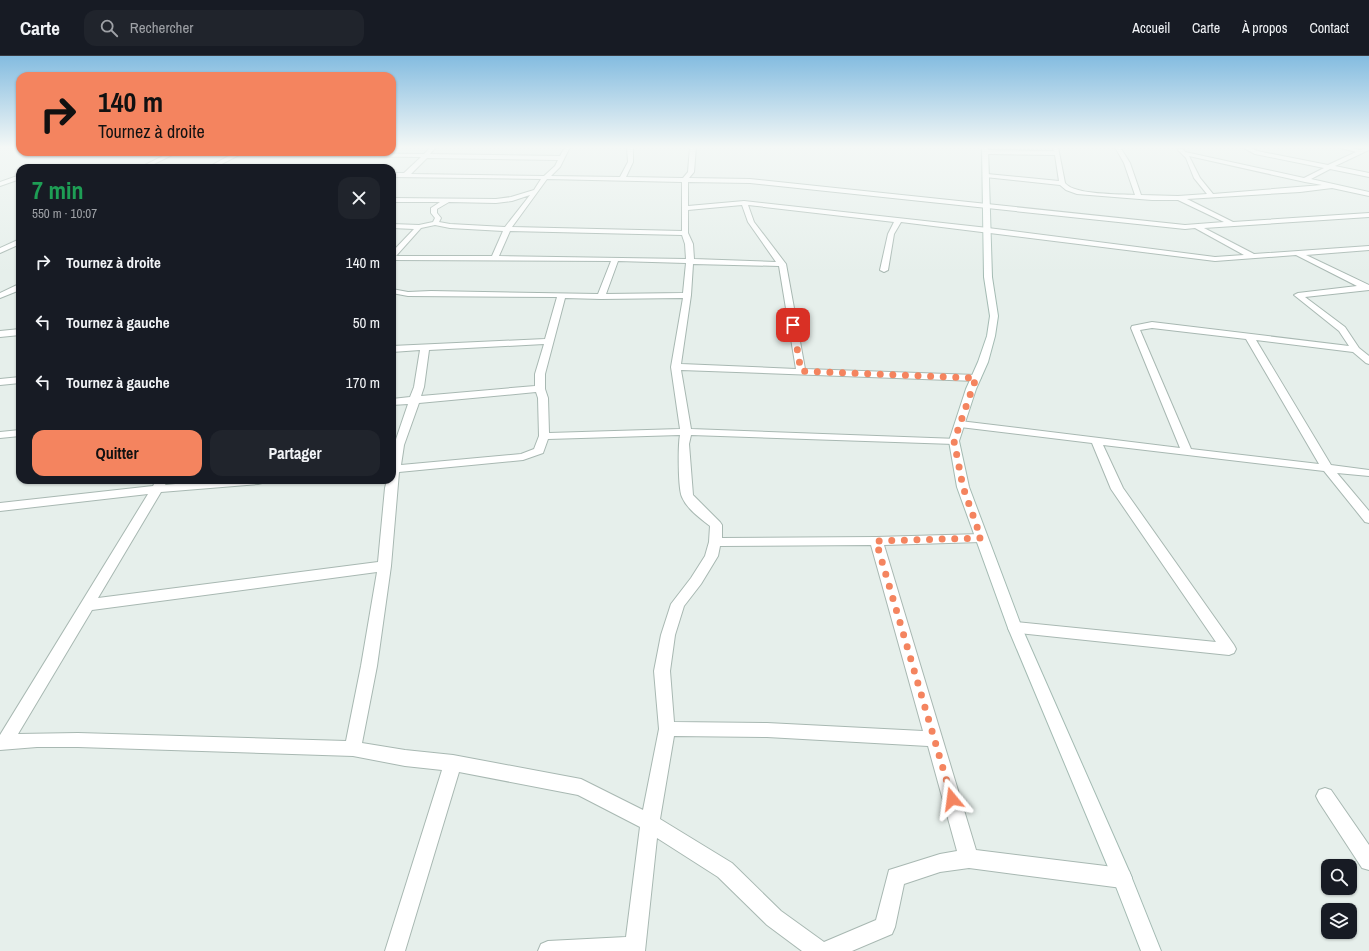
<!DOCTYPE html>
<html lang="fr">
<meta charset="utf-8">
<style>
:root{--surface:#171b24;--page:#20242c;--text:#f1f3f6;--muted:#9ea1a6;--line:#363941;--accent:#f4845f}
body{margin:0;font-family:"Archivo Narrow",sans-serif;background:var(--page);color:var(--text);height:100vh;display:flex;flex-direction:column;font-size:15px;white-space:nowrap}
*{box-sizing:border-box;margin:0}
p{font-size:13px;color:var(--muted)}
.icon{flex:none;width:22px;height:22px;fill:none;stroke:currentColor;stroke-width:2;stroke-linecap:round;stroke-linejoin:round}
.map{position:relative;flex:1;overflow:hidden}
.sheet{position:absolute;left:16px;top:108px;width:380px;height:320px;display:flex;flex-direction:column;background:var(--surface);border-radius:12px;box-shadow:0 1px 3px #0004}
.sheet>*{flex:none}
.top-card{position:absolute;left:16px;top:16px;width:380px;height:84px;border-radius:12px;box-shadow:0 1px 3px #0004;background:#f4845f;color:#111;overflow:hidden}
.buttons{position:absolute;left:1321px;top:803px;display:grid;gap:8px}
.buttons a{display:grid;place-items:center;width:36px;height:36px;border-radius:8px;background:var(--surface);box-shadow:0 1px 3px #0004;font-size:20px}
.pin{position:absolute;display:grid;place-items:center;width:34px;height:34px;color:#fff;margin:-17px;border-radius:8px;box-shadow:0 2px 6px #0006}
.me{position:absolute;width:44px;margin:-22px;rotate:344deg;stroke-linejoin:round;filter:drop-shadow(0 0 3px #0008)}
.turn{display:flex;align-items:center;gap:14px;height:84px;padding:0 16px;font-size:18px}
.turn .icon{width:52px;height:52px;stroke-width:2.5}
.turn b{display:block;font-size:28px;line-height:34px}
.round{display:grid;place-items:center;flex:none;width:42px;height:42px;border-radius:12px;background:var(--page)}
.summary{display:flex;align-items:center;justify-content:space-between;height:68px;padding:0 16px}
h1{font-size:24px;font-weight:800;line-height:30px;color:#1e9e55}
.action{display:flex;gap:8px;margin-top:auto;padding:8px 16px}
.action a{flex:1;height:46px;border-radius:12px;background:var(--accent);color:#111;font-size:16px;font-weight:800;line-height:46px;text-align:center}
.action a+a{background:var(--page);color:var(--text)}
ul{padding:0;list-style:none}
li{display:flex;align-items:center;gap:12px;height:60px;padding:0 16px}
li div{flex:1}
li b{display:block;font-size:15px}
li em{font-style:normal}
header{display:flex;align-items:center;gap:24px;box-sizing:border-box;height:56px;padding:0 20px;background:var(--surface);border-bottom:1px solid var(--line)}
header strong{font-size:19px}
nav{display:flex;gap:22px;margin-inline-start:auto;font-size:14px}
.search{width:280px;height:36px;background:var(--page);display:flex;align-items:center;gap:10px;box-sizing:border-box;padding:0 14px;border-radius:12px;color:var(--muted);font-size:15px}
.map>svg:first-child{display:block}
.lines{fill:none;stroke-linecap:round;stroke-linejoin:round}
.street-casing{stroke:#a8b8b2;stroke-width:2}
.secondary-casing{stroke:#a4bbb3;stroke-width:2}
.street{fill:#fff;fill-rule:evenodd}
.secondary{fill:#fff;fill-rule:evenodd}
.route{stroke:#f4845f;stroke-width:7;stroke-dasharray:0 12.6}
</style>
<header>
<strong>Carte</strong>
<div class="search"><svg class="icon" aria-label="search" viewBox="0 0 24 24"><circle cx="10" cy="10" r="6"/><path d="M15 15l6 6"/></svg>Rechercher</div>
<nav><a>Accueil</a><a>Carte</a><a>À propos</a><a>Contact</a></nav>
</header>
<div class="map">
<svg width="1369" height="895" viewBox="0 0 1369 895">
<rect width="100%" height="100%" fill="#e6efeb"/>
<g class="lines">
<g class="street-casing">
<path id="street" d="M 431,91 L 436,91 L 430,98 L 560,100 L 565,91 L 570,91 L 560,111 L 551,120 L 620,121 L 628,106 L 627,91 L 633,91 L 633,106 L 626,121 L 683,122 L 688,116 L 690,91 L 696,91 L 694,116 L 689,122 L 750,123 L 1185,169 L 1224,166 L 1178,144 L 1152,144 L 1077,138 L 1066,134 L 1060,129 L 985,121 L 984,120 L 987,118 L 1059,125 L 1055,99 L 986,98 L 983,96 L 986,94 L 1054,95 L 1052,91 L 1058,91 L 1065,127 C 1074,139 1120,138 1135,139 L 1124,107 L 1115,91 L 1120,91 L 1130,107 L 1141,139 L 1178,140 L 1207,138 L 1194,122 L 1186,102 L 1178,94 L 1179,93 L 1183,93 L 1185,96 L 1304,122 L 1324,112 L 1255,98 L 1242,91 L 1249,91 L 1257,95 L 1328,109 L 1356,96 L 1337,91 L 1347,91 L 1360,94 L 1369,91 L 1369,94 L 1335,110 L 1369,117 L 1369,121 L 1330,113 L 1311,123 L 1369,136 L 1369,140 L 1332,132 L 1300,136 L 1187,143 L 1233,166 L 1369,157 L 1369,161 L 1204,172 L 1254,198 L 1369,190 L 1369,194 L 1306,199 L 1369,229 L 1369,234 L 1305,241 L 1345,271 L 1359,292 L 1369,300 L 1369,308 L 1366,307 L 1353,296 L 1256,284 L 1331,409 L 1369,414 L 1369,420 L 1337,417 L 1369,455 L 1369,467 L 1365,466 L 1324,415 L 1103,389 L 1123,432 L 1234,589 L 1236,593 L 1234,597 L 1229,599 L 1010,576 L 1008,572 L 1010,568 L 1015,566 L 1216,586 L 1111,433 L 1092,387 L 960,371 L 955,368 L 960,365 L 1180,392 L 1131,272 L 1132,270 L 1152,266 L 1349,290 L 1339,275 L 1294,239 L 1298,237 L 1357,230 L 1296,199 L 1215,205 L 901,166 L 894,178 L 888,214 L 884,216 L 880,214 L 888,178 L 894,166 L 748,149 L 754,166 L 786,208 L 805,313 L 976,319 L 981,322 L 976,325 L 681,314 L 691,373 L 958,383 L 959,385 L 954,388 L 691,379 L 689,388 L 693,439 L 720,466 L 722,469 L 722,482 L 876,481 L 981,478 L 985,479 L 987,482 L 985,485 L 981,486 L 884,489 L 976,794 L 1122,812 L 1129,815 L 1132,822 L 1129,829 L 1122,832 L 969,812 L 940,816 L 904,828 L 895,871 L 892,878 L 852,895 L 802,895 L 767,869 L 718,821 L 657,782 L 645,895 L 538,895 L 541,888 L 548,885 L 626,881 L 640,771 L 578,739 L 459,716 L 405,895 L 385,895 L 442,714 L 405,710 L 353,700 L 78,691 L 37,691 L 0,694 L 0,679 L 148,438 L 0,455 L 0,447 L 153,430 L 156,424 L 168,424 L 165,429 L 217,424 L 264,424 L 262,427 L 258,428 L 161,436 L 98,542 L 378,506 L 385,432 L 387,424 L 392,424 L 392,395 L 408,348 L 392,349 L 392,343 L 410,341 L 414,331 L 420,294 L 392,296 L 392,290 L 545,283 L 557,241 L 408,240 L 392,237 L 392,233 L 408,236 L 431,235 L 598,238 L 611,205 L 392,204 L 392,196 L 414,173 L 392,172 L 392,168 L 419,169 L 433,166 L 435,162 L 431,157 L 431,152 L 440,146 L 392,146 L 392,142 L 496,143 L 511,141 L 534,134 L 541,123 L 392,121 L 392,117 L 404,117 L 421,101 L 239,99 L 214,112 L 207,112 L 236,96 L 424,98 ZM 1189,100 L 1305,126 L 1322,129 L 1213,138 L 1200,122 ZM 427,102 L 558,104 L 555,110 L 544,120 L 411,118 ZM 547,123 L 682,126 L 682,175 L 512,171 ZM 688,126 L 750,127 L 1185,173 L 1195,172 L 1244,199 L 1215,201 L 988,172 L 744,145 L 688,150 ZM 530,139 L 505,171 L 450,168 L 439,166 L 441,162 L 437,157 L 437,153 L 449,146 L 496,147 L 512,145 ZM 742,149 L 748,166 L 776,206 L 694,203 L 693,188 L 688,177 L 688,154 ZM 435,169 L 450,172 L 503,175 L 492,200 L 396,200 L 421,172 ZM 510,175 L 682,179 L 685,188 L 686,203 L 499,200 ZM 618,205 L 686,207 L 683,237 L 606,238 ZM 693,208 L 779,210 L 796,313 L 681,308 L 691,239 ZM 565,242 L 601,243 L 683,242 L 671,311 L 680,373 L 549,377 L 548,342 L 545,333 L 545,318 ZM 1152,272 L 1246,283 L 1319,408 L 1191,393 L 1140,274 ZM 544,288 L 535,318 L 535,330 L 421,340 L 424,331 L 429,294 ZM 536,336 L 538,342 L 539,380 L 534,393 L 521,398 L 401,409 L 404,389 L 419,347 ZM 680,379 C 678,389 678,433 682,441 C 687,453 700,462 710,470 L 709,486 L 705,500 L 691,522 L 671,548 L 661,579 L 654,615 L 659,673 L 643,754 L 581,723 L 453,699 L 405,694 L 362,687 L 377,610 L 391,510 L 399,416 L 523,404 L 543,397 L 548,383 ZM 871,489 L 923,675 L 767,667 L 674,666 L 670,615 L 675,579 L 684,550 L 701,528 L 718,500 L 720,490 ZM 377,516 L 361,610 L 346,685 L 78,677 L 18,678 L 92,554 ZM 674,680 L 767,681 L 928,690 L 957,795 L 940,798 L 889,814 L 876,864 L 824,886 L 781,855 L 732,807 L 660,763 Z
M 171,96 L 178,96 L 146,112 L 139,112 Z
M 20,119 L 20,123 L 0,130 L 0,126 Z
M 20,183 L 20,188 L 0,197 L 0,192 Z
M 17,229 L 20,229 L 20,234 L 0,242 L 0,237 Z
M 20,273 L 20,279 L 0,281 L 0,275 Z
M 20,321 L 20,327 L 0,329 L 0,323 Z
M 20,374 L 20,380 L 0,382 L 0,376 Z
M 1325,732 L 1331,734 L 1369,789 L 1369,814 L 1362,812 L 1319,746 L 1316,740 L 1319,734 Z"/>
</g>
<g class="secondary-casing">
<path id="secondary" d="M 982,91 L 988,91 L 992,221 L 998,260 L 995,280 L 988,306 L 976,333 L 959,385 L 969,431 L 1022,572 L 1129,815 L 1161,895 L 1141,895 L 1113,823 L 1008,572 L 957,431 L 949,385 L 966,333 L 978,306 L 987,280 L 990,260 L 984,221 Z"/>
</g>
<use href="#street" class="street"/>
<use href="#secondary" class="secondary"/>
</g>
<linearGradient id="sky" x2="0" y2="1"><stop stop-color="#84bce0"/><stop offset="0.42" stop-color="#f4f8f6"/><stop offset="1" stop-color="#f4f8f6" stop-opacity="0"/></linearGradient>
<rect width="1369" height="217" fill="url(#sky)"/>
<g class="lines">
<path class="route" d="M 793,269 L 801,315 L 976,322 L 954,385 L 963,431 L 981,482 L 876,485 L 952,743"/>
</g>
</svg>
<div class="buttons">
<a><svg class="icon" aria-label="search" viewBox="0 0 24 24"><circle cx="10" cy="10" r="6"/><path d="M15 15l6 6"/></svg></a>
<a><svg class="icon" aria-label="layers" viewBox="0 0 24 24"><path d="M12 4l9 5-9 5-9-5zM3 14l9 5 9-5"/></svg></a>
</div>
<div class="pin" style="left:793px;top:269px;background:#d93025"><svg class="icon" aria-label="arrive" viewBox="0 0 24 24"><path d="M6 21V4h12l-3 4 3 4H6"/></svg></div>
<svg class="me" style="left:952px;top:743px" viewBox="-20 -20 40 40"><path d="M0-17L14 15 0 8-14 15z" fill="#f4845f" stroke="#fff" stroke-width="4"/></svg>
<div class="top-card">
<div class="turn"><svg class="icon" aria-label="right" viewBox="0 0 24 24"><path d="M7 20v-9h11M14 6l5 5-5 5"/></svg><div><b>140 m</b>Tournez à droite</div></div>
</div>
<section class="sheet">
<div class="summary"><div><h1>7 min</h1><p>550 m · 10:07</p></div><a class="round"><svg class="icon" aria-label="close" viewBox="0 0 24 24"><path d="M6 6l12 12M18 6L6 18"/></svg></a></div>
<ul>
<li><svg class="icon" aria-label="right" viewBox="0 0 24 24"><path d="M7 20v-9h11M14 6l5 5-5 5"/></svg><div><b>Tournez à droite</b></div><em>140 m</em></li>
<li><svg class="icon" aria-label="left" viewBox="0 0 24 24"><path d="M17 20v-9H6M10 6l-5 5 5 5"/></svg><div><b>Tournez à gauche</b></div><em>50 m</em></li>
<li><svg class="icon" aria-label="left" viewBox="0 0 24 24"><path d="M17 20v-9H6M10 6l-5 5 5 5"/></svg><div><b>Tournez à gauche</b></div><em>170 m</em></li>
</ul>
<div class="action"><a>Quitter</a><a>Partager</a></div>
</section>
</div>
